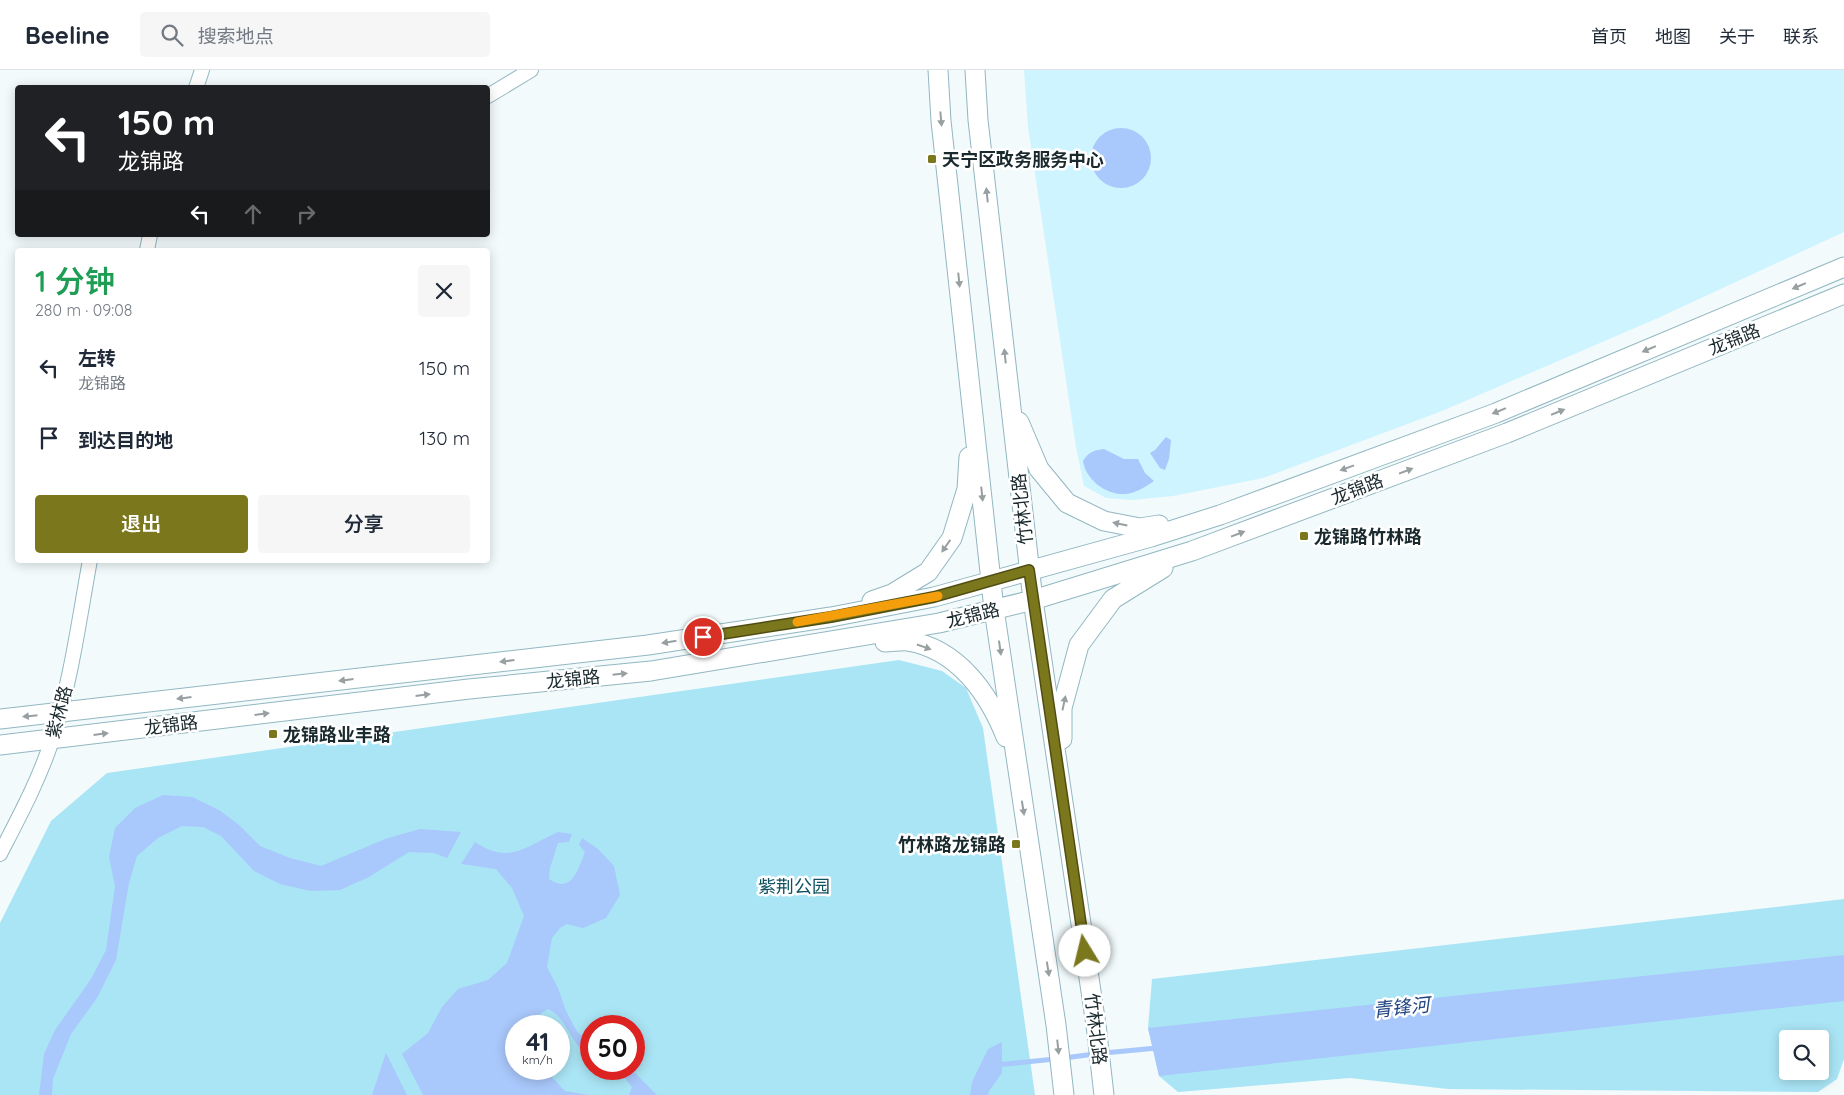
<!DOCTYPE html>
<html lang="zh">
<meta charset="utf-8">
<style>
:root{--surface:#fff;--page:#f6f6f7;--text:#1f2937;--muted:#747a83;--line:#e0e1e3;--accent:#7b771d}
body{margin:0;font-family:Quicksand,"Noto Sans SC",sans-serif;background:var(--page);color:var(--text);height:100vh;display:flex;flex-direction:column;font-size:19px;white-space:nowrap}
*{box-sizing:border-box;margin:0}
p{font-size:16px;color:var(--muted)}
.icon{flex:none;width:28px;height:28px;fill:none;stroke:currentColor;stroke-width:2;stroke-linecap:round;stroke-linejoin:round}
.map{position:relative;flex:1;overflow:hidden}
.side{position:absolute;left:15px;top:178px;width:475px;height:315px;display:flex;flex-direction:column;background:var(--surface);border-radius:5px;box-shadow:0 2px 12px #0003}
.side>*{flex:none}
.top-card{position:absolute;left:15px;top:15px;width:475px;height:152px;border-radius:5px;box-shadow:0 2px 12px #0003;background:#202124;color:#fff;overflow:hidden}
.controls{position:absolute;left:1779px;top:960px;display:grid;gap:10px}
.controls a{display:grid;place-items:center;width:50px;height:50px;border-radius:5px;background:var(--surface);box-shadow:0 2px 12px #0003;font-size:25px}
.speed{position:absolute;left:505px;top:945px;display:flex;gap:10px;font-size:25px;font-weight:700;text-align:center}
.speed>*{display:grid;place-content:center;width:65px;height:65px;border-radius:50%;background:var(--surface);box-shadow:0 2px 12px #0003;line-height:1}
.speed small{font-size:12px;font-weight:400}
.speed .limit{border:8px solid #d22;background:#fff;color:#111}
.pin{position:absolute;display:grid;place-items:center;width:42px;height:42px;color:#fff;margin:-21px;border:2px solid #fff;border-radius:50%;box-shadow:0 1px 5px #0007}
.me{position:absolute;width:55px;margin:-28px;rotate:351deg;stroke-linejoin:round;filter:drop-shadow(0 0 4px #0008)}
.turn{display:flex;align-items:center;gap:18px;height:105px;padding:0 20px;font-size:22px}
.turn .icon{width:65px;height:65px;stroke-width:2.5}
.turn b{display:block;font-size:35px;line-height:42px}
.lanes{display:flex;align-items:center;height:48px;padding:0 20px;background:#0003;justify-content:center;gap:25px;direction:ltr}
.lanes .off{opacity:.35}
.round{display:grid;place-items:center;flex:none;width:52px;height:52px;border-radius:5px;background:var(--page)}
.summary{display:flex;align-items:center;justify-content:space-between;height:85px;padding:0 20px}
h1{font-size:30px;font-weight:600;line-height:38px;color:#1e9e55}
.button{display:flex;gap:10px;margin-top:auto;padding:10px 20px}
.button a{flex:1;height:58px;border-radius:5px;background:var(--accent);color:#fff;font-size:20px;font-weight:600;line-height:58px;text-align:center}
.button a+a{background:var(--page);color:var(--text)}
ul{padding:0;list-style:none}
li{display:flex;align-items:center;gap:15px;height:70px;padding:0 20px}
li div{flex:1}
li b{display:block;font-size:19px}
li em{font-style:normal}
header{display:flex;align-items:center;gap:30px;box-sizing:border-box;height:70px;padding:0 25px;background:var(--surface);border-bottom:1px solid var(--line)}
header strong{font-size:24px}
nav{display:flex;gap:28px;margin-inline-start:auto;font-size:18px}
.search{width:350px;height:45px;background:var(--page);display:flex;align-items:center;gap:12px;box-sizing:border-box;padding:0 18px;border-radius:5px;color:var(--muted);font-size:19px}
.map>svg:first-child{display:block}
.built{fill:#cef4ff}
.green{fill:#aae5f5;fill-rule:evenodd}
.water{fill:#a9c8fb}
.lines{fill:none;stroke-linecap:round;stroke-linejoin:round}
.stream{stroke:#a9c8fb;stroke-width:5}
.street-casing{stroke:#92b7c1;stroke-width:16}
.secondary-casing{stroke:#92b7c1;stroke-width:21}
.street{stroke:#fff;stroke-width:14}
.secondary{stroke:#fff;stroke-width:19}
.oneway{fill:#989fa0}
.route-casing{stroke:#504d13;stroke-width:12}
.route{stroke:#7b771d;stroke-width:9}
.slow{stroke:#f59e0b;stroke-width:9}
.poi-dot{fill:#7b771d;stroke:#fff;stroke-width:2}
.labels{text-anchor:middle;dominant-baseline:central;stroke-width:5;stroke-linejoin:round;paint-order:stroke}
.poi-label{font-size:18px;font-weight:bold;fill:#1a292d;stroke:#fff;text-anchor:start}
.street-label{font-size:18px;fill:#1a292d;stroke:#fff}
.park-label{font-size:18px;fill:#0e515f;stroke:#fff}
.water-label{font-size:19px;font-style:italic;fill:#234683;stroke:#fff}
</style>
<header>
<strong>Beeline</strong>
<div class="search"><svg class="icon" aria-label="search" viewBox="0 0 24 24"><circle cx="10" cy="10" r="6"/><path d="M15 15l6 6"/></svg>搜索地点</div>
<nav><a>首页</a><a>地图</a><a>关于</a><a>联系</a></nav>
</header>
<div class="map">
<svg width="1844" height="1025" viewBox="0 0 1844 1025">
<rect width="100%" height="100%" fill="#f2fafc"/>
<path class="built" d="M 1024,0 L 1844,0 L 1844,162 L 1658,248 L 1442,341 L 1263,408 L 1173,426 L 1132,430 L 1106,428 L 1084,416 L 1076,377 L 1028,57 Z"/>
<path class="green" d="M 899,590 L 942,601 L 966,618 L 983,658 L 1035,1025 L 0,1025 L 0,853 L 51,751 L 107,703 ZM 516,956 L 559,956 L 559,999 L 516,999 ZM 591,956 L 634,956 L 634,999 L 591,999 Z
M 1844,829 L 1844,989 L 1837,1009 L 1818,1022 L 1448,1019 L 1350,1008 L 1178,1022 L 1159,1006 L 1148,958 L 1152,909 ZM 1788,969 L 1820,969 L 1820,1001 L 1788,1001 Z"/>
<path class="water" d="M1091 88a30 30 0 1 1 60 0a30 30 0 1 1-60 0Z
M 1166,367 L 1171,370 L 1169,389 L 1165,400 L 1160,398 L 1150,383 L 1155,380 Z
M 1104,379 L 1124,389 L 1138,389 L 1145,403 L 1154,411 C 1145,417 1136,423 1125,424 C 1106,425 1086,410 1083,391 C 1088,382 1095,380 1104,379 Z
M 163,725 L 192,727 L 219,740 L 239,755 L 260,776 L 290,788 L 321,796 L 385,769 L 420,759 L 461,762 L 447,788 L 434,783 L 409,782 L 369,807 L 340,820 L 311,821 L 280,814 L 254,801 L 221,766 L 203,757 L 182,756 L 158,768 L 137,786 L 129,813 L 116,890 L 97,928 L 71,964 L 53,1009 L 52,1025 L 39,1025 L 44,984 L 55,960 L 91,909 L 106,880 L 115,816 L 109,787 L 115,758 L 135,738 Z
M 558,762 L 572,764 L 569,772 L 558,773 L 550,798 L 549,809 C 572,825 578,799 585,782 L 579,775 L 582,768 L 598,779 L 614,796 L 620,825 L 606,848 L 583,858 L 567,854 L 560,858 L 552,868 L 547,897 L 558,918 L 566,941 L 578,963 L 591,971 L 591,988 C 587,985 582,981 579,977 C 568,964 564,946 548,939 L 538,945 L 531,956 L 516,956 L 516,999 L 544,999 L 565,1021 L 589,1025 L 423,1025 L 402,984 L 428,963 L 442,937 L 458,919 L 488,910 L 507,893 L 524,846 L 512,818 L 496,799 L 461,794 L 475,772 C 509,795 525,777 558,762 Z
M 1844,885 L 1844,931 L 1159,1006 L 1148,958 Z
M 1002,972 L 1002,1003 L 989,1021 L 988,1025 L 970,1025 L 972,1012 L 988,979 Z
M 386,983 L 407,1025 L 372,1025 Z
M 607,999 L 631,999 L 657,1025 L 629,1025 L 632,1017 L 623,1006 Z"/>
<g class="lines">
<path class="stream" d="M 1104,983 L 1157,978
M 1064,988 L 1095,984
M 997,995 L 1055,989"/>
<g class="street-casing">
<path id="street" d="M 196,18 L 202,0
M 488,26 L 531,0
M 147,180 L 150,165
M 0,784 C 19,747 39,710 52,670 C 71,612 79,550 90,490"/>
</g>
<g class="secondary-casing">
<path id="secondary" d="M 938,0 L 941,51 L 994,539 L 1056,955 L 1064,1025
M 975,0 L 978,50 L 1033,530 L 1096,955 L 1104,1025
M 1019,352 L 1039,399 L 1067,433 L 1104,451 L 1140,458 L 1159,455
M 872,531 L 892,524 L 928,502 L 952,468 L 967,419 L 969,387
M 885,572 C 893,572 901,570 908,571 C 958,579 989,624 1006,667
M 0,649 L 648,575 L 831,547 L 934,527 L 1151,467 L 1220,445 L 1496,343 L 1844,197
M 1062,669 L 1062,638 L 1079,575 L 1113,529 L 1163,498
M 0,675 L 469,619 L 651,601 L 939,553 L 1033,530 L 1192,481 L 1507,363 L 1844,224"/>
</g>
<use href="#street" class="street"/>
<use href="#secondary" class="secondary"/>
</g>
<defs><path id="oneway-solid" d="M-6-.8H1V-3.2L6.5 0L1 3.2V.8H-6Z" transform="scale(1.25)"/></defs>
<g class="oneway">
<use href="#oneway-solid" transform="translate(941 49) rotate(85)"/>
<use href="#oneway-solid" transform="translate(987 125) rotate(-96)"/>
<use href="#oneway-solid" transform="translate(959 210) rotate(84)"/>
<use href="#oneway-solid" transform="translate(1799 216) rotate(157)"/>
<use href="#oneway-solid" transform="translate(1649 279) rotate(157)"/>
<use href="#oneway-solid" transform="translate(1005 286) rotate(-96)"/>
<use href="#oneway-solid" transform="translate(1499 341) rotate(158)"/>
<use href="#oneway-solid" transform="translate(1558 342) rotate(-22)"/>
<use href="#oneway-solid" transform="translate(1347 398) rotate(160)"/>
<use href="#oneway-solid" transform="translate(1406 401) rotate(-21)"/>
<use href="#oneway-solid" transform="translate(982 424) rotate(84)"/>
<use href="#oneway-solid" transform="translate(1120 454) rotate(-168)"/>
<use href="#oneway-solid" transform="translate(1238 464) rotate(-21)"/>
<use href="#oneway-solid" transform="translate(946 476) rotate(125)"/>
<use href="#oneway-solid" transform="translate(669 572) rotate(171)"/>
<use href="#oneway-solid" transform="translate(924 577) rotate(19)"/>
<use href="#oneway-solid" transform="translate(1000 578) rotate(82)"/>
<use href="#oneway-solid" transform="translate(507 591) rotate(173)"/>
<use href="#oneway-solid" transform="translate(620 604) rotate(-6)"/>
<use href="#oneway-solid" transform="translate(346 610) rotate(173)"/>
<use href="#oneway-solid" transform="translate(423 625) rotate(-7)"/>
<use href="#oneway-solid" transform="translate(184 628) rotate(173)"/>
<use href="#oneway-solid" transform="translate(1064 633) rotate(-78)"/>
<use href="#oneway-solid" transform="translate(262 644) rotate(-7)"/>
<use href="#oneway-solid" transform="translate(30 646) rotate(174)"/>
<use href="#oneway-solid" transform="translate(101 664) rotate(-7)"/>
<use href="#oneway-solid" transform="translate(1023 738) rotate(81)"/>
<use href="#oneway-solid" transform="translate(1048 899) rotate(81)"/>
<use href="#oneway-solid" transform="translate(1058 977) rotate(84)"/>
</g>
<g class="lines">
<g class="route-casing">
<path id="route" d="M 703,567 L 831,547 L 934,527 L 1029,500 L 1085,881"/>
</g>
<use href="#route" class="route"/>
<path class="slow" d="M 797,552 L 938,526"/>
</g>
<g class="poi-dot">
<rect x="927" y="84" width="10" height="10" rx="2.5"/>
<rect x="1299" y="461" width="10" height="10" rx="2.5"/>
<rect x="268" y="659" width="10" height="10" rx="2.5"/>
<rect x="1011" y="769" width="10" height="10" rx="2.5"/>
</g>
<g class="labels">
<g class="poi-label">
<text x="942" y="89">天宁区政务服务中心</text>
<text x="1314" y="466">龙锦路竹林路</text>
<text x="283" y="664">龙锦路业丰路</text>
<text x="1006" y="774" text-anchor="end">竹林路龙锦路</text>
</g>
<g class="street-label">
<text transform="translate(1734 269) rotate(-22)">龙锦路</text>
<text transform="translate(1357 419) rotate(-21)">龙锦路</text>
<text transform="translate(1022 439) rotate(-96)">竹林北路</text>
<text transform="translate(973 545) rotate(-14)">龙锦路</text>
<text transform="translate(573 609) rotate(-6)">龙锦路</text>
<text transform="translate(59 642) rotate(-75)">紫林路</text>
<text transform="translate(171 655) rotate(-7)">龙锦路</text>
<text transform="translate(1096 959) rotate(83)">竹林北路</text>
</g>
<g class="park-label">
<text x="794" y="816">紫荆公园</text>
</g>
<g class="water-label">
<text transform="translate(1401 937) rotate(-6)">青锋河</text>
</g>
</g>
</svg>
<div class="controls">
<a><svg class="icon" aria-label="search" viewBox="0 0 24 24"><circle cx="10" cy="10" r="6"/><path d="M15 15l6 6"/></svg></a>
</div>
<div class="speed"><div>41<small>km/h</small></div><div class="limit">50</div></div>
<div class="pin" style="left:703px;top:567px;background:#d93025"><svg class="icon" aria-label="arrive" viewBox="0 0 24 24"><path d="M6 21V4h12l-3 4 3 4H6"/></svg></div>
<svg class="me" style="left:1085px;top:881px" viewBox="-20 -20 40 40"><circle r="19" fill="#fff"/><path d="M0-13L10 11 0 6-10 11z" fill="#7b771d"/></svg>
<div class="top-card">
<div class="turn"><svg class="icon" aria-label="left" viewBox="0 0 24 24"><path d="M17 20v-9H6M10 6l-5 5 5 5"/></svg><div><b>150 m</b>龙锦路</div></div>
<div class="lanes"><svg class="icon" aria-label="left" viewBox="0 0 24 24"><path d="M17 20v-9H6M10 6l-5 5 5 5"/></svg><svg class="icon off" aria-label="ahead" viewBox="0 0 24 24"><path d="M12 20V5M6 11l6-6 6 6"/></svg><svg class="icon off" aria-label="right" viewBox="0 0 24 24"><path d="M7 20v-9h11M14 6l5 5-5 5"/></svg></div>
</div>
<section class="side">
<div class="summary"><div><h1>1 分钟</h1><p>280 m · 09:08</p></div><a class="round"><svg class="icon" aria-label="close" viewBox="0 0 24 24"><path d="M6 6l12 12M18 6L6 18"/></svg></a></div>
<ul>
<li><svg class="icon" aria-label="left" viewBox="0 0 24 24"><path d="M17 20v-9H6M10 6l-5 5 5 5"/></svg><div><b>左转</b><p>龙锦路</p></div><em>150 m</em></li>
<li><svg class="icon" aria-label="arrive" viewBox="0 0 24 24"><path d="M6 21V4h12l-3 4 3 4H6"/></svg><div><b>到达目的地</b></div><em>130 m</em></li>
</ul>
<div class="button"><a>退出</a><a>分享</a></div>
</section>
</div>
